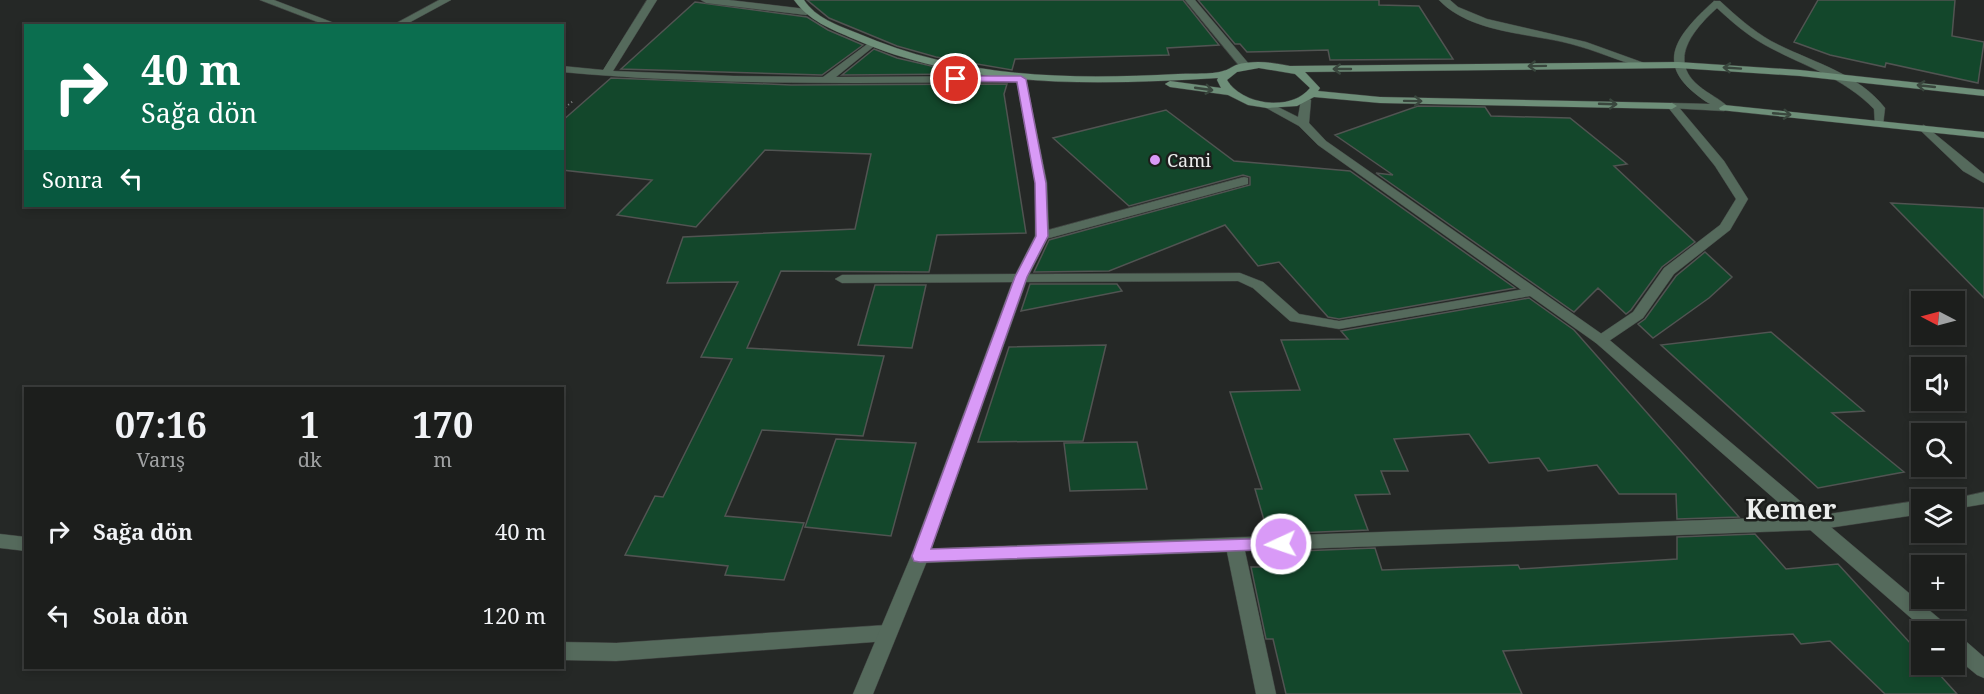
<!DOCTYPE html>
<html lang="tr">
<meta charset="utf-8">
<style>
:root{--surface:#1c1e1c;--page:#292b29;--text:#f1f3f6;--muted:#a0a2a3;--line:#3a3c3b}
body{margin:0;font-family:"Noto Serif",serif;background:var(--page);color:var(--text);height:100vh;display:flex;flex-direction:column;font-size:22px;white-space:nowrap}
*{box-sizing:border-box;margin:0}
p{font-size:20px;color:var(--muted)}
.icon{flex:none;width:33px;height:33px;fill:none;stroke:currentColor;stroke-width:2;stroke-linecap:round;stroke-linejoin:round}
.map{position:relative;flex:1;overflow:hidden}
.sheet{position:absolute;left:24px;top:387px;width:540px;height:282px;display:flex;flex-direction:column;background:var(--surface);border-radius:0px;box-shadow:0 3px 9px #0003,0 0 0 2px var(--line)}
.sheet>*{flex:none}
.hud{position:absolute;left:24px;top:24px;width:540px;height:183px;border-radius:0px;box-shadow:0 3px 9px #0003,0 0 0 2px var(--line);background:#0b6e4f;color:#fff;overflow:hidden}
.needle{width:39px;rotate:276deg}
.fabs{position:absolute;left:1911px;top:291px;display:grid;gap:12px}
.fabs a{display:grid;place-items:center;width:54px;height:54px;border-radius:0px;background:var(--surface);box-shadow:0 3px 9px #0003,0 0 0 2px var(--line);font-size:30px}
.pin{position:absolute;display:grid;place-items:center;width:51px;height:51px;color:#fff;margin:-26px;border:3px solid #fff;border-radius:50%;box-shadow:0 2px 6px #0007}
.me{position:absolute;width:66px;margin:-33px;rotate:267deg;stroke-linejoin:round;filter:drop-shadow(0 0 4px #0008)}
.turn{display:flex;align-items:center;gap:21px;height:126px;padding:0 18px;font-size:27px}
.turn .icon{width:78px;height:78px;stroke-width:2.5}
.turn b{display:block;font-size:42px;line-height:51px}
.then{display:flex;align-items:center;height:57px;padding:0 18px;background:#0003;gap:12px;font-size:22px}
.eta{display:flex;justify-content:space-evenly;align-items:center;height:102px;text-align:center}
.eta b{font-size:36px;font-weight:700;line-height:42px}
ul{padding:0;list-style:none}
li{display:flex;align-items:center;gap:18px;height:84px;padding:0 18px}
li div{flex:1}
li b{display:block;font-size:22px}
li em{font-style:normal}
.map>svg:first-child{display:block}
.building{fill:#13472b;stroke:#515452;stroke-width:1.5}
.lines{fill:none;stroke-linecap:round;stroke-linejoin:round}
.minor-casing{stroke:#414442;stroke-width:1}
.tertiary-casing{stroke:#414442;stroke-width:1}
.secondary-casing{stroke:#414442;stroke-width:1}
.path{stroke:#818382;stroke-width:2;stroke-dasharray:1 3;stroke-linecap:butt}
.minor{fill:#556a5c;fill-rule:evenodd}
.tertiary{fill:#556a5c;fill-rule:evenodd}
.secondary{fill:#6e8f79;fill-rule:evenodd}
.oneway{stroke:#39463d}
.route{fill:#d99af7;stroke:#8d64a1;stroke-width:1.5}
.poi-dot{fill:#d99af7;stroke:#1c1e1c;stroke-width:2}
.labels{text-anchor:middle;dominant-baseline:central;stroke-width:5;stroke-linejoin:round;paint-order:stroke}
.far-poi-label{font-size:18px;fill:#ebedec;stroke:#1c1e1c;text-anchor:start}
.district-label{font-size:27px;font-weight:bold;fill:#ebedec;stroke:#1c1e1c}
</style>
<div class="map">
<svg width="1984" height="694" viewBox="0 0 1984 694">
<rect width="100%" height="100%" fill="#252826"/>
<path class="building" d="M 807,0 L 1183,0 L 1219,45 L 1167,48 L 1169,55 L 1015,59 L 1012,70 L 936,57 L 897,46 L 829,18 Z
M 1198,0 L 1379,0 L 1379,5 L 1419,6 L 1453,59 L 1330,60 L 1328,50 L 1247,52 L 1240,44 L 1235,44 Z
M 1818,0 L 1955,0 L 1952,36 L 1984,42 L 1978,83 L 1886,63 L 1885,67 L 1830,55 L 1794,42 Z
M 695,2 L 807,17 L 828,30 L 863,45 L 822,75 L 621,69 Z
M 874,49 L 897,58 L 966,74 L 842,75 Z
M 611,78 L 791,85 L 1007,84 L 1004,94 L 1026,233 L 937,235 L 929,272 L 781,271 L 747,348 L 884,356 L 863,436 L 762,430 L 725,516 L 804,523 L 784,580 L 725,575 L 728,566 L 625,555 L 655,496 L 663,497 L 732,359 L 701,357 L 738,282 L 667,283 L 683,237 L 855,229 L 871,154 L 765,150 L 696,227 L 617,215 L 652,180 L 562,170 L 562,121 Z
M 1418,106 L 1485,107 L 1491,116 L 1570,118 L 1627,164 L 1614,166 L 1695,242 L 1662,267 L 1631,310 L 1626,314 L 1598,288 L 1574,312 L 1376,173 L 1393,175 L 1335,135 Z
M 1166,110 L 1234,161 L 1350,171 L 1515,288 L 1339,319 L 1328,317 L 1279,262 L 1258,266 L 1225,225 L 1109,271 L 1034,272 L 1049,240 L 1250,185 L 1250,177 L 1243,175 L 1129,206 L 1053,138 Z
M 1891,203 L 1984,208 L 1984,298 Z
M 1705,252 L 1732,277 L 1709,298 L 1653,338 L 1638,324 L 1645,319 L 1676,276 Z
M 1030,284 L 1117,284 L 1122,291 L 1021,311 Z
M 875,285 L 926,285 L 912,348 L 858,345 Z
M 1529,298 L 1574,330 L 1739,517 L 1677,519 L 1676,494 L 1619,494 L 1597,465 L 1548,471 L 1539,458 L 1489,463 L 1469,434 L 1394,439 L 1408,471 L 1381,471 L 1390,494 L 1355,495 L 1368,530 L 1268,534 L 1255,489 L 1262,489 L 1230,392 L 1300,390 L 1281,340 L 1348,339 L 1341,331 Z
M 1771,332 L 1864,411 L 1832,413 L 1904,472 L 1818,488 L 1661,345 Z
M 1106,345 L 1083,441 L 978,442 L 1009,347 Z
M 836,439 L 916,443 L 891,536 L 805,527 Z
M 1137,442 L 1147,489 L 1070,491 L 1064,443 Z
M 1755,534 L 1786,569 L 1838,564 L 1922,656 L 1922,664 L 1930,664 L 1957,694 L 1885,694 L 1830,641 L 1801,644 L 1793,634 L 1503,651 L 1522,694 L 1286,694 L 1273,639 L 1266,639 L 1251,567 L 1278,567 L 1274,552 L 1375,548 L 1382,570 L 1518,565 L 1520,569 L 1677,559 L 1677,537 Z"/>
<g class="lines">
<g class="minor-casing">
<path id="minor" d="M 260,0 L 274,0 L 342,26 L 328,26 Z
M 439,0 L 451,0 L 403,26 L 391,26 Z
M 647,0 L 657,0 L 613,71 L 734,76 L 823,77 L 870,42 L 873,43 L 873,47 L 836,77 L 1021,76 L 1026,79 L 1021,82 C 868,83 715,86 562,72 L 562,66 L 603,70 Z
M 701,0 L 729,0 L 806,9 L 811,12 L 806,15 L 706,3 Z
M 1185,0 L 1195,0 L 1249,64 L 1249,68 L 1241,68 Z
M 1439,0 L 1450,0 L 1458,7 L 1487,19 L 1586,42 L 1647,64 L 1642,67 C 1618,61 1595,50 1571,44 C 1529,33 1470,33 1439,0 Z
M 1672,103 L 1676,104 L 1724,161 L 1748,199 L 1730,230 L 1674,274 L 1643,318 L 1606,343 L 1596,343 L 1594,340 L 1596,337 L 1633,312 L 1664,268 L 1720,225 L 1736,199 L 1715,166 L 1667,106 Z
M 1924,125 L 1984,174 L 1984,183 L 1963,171 L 1920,130 L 1918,128 Z
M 1244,177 L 1248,178 L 1248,184 L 1042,240 L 1035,236 L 1037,233 Z
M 1240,273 L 1263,282 L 1299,314 L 1339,321 L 1530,288 L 1537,292 L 1530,296 L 1339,329 L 1290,321 L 1253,288 L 1238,281 L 842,283 L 835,279 L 842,275 Z
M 1984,492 L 1984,504 L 1954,509 L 1954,500 L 1947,500 Z
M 1922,500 L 1922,514 L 1815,530 L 1245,551 L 1276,694 L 1256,694 L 1227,552 L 920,563 L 913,561 L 911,556 L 913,551 L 920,549 L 1815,516 Z
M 0,534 L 26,537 L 26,551 L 0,548 Z
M 887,625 L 894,627 L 897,633 L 894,639 L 887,641 L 616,661 L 562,660 L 562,642 L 616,643 Z"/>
</g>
<g class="tertiary-casing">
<path id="tertiary" d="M 1714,1 L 1720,1 C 1736,16 1752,30 1771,41 C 1810,62 1857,72 1885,108 L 1883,125 L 1875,125 L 1874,109 C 1843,77 1803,66 1765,45 C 1747,35 1732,22 1717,8 C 1694,29 1667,60 1699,86 C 1708,94 1721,99 1729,108 L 1724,111 L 1668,108 L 1667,106 L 1672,103 L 1710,104 C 1653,68 1671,40 1714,1 Z
M 1021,76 L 1026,79 L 1047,183 L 1049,236 L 1028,277 L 929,556 L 873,694 L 853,694 L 911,556 L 1014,277 L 1035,236 L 1035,183 L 1016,79 Z
M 1306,97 L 1311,100 L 1309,123 L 1326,141 L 1606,337 L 1948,626 L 1951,632 L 1927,632 L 1596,343 L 1318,145 L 1299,126 L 1261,105 L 1262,103 L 1270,103 L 1298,117 L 1301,100 Z
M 1954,635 L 1961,637 L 1984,657 L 1984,678 L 1977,675 L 1954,656 Z"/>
</g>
<g class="secondary-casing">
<path id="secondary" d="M 794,0 L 804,0 C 816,18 837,25 857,33 C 961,78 1066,80 1178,74 C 1192,73 1210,75 1223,71 C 1228,70 1231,67 1236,65 C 1253,60 1272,62 1290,66 L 1678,62 L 1800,70 L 1984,90 L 1984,96 L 1800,76 L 1678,68 L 1305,72 L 1320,88 L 1318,91 L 1380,97 L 1672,103 L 1677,106 L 1672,109 L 1380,103 L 1314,97 L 1297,106 L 1267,108 L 1248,105 L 1228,95 L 1170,87 L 1165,84 L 1170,81 L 1221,88 L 1217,80 L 1218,78 C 1095,85 970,90 854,39 C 831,29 809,21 794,0 ZM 1259,68 L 1295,74 L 1310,88 C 1291,112 1242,105 1227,80 L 1237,72 Z
M 1724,105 L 1984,132 L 1984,138 L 1720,110 L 1719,108 Z"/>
</g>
<path class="path" d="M 562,110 L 573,101"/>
<use href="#minor" class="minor"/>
<use href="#tertiary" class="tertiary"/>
<use href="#secondary" class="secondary"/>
</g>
<defs><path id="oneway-shaft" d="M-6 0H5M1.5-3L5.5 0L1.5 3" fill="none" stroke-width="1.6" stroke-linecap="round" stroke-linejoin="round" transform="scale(1.5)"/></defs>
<g class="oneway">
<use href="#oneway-shaft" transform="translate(1537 66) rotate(179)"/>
<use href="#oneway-shaft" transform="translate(1732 68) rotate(-176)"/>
<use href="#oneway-shaft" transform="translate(1342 69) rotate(180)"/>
<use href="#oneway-shaft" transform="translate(1926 86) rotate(-174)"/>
<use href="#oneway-shaft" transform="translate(1204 89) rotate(8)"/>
<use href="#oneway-shaft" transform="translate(1413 101) rotate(1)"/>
<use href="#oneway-shaft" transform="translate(1608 104) rotate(2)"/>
<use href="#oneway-shaft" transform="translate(1782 114) rotate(5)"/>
</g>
<path class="route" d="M 956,76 L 1021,76 L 1026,79 L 1046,183 L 1048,236 L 1027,277 L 931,549 L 1281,538 L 1287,540 L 1289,544 L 1287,549 L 920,562 L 914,561 L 912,556 L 1015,277 L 1036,236 L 1035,183 L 1017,82 L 953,81 L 951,79 Z"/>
<circle class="poi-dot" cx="1155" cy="160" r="6"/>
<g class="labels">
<g class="far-poi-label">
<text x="1167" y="160">Cami</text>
</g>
<g class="district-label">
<text x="1791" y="508">Kemer</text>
</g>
</g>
</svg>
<div class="fabs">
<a><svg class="needle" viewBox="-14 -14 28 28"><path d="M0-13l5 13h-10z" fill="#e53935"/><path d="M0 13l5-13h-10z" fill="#a0a2a3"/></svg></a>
<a><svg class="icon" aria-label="sound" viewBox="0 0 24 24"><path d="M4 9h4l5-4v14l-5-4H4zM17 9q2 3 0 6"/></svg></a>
<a><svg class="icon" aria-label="search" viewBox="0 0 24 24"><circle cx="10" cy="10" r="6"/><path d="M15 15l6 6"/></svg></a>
<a><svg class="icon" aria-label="layers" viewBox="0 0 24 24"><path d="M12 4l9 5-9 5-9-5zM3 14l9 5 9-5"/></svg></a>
<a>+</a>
<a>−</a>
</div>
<div class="pin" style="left:956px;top:79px;background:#d93025"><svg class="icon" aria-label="arrive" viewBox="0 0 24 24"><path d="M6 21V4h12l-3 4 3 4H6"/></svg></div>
<svg class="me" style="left:1281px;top:544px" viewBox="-20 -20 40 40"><circle r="17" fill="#d99af7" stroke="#fff" stroke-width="3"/><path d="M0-11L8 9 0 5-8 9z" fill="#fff"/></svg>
<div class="hud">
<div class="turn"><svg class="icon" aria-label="right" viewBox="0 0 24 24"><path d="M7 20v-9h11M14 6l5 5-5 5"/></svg><div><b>40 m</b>Sağa dön</div></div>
<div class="then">Sonra<svg class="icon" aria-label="left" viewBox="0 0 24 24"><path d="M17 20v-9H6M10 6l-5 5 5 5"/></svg></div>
</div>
<section class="sheet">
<div class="eta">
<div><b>07:16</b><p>Varış</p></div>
<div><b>1</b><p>dk</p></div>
<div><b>170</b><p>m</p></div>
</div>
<ul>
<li><svg class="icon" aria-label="right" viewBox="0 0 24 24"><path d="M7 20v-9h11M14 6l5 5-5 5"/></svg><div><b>Sağa dön</b></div><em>40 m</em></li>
<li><svg class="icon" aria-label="left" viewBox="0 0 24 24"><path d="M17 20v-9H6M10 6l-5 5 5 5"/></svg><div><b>Sola dön</b></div><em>120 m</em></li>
</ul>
</section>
</div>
